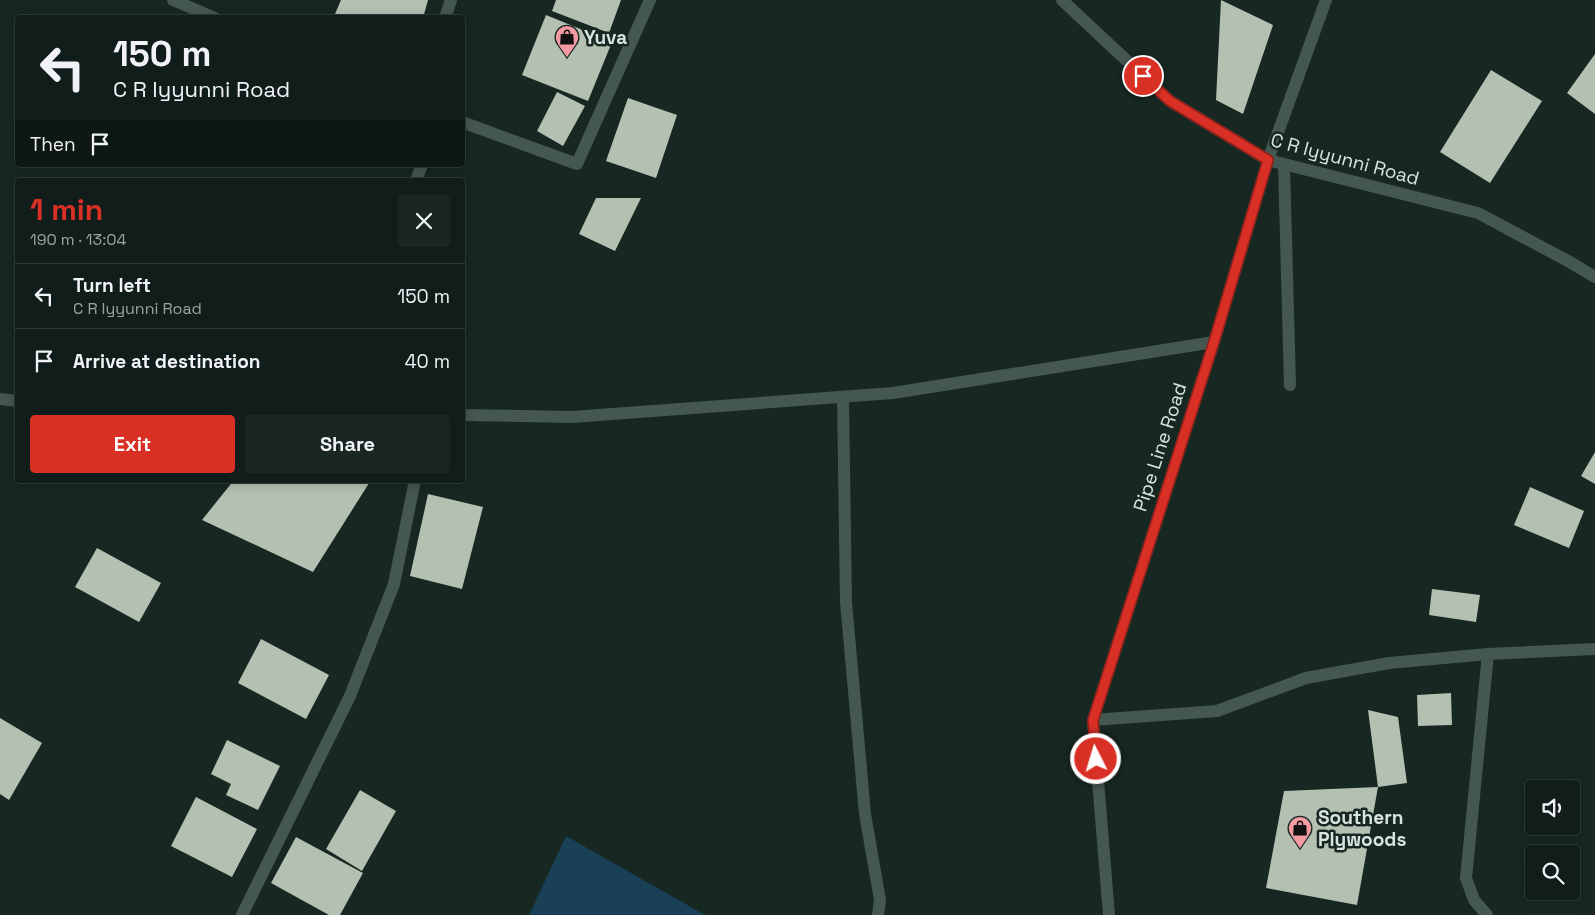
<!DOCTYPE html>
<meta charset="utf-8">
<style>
:root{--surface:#111d1a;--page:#1a2623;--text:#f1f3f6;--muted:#9ca2a2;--line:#303b39;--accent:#d93025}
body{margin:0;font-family:"Space Grotesk",sans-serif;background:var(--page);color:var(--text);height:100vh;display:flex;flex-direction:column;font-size:19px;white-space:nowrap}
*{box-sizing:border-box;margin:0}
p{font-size:16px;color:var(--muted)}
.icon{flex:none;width:28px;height:28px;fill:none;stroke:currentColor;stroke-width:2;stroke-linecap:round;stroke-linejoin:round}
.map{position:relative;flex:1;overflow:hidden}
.details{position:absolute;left:15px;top:178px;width:450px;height:305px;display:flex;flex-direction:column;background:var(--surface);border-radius:5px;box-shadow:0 2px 12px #0003,0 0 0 1px var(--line)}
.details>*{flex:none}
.guide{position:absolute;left:15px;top:15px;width:450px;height:152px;border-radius:5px;box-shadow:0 2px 12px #0003,0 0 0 1px var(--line);background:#111d1a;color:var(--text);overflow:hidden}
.tools{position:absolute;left:1525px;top:780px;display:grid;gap:10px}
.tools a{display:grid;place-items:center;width:55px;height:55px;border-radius:5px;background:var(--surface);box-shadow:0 2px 12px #0003,0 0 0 1px var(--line);font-size:25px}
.pin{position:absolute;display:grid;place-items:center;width:42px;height:42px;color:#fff;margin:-21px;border:2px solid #fff;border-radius:50%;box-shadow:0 1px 5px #0007}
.me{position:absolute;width:55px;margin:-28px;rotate:355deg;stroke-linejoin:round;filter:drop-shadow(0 0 4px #0008)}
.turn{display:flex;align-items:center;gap:18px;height:105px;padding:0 15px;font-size:22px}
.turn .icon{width:65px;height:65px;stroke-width:2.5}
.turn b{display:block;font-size:35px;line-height:42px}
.then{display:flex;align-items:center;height:48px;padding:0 15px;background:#0003;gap:10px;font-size:19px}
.round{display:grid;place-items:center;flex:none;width:52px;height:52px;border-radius:5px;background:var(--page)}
.overview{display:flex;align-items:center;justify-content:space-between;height:85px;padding:0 15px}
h1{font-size:30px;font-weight:700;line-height:38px;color:var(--accent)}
.action{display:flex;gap:10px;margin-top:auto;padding:10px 15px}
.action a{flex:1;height:58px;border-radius:5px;background:var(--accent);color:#fff;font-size:20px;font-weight:700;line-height:58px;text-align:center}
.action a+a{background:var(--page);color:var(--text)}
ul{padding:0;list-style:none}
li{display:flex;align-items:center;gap:15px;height:65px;padding:0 15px;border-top:1px solid var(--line)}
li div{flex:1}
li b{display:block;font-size:19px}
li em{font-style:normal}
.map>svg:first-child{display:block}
.water{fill:#194055}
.building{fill:#b4c0b2}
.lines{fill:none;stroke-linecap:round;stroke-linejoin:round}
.minor{stroke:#455751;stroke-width:12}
.tertiary{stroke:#455751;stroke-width:12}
.route-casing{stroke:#8d1f18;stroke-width:12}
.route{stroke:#d93025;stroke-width:9}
.labels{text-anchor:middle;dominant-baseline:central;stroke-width:5;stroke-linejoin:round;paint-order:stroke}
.poi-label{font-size:19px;font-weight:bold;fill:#d9e3df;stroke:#172722;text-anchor:start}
.street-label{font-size:19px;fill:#d9e3df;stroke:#172722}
</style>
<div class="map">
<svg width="1595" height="915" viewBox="0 0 1595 915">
<rect width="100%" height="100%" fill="#172722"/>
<path class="water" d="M 566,836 L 705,915 L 529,915 Z"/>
<path class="building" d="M 341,0 L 428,0 L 423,18 L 345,18 L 335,14 Z
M 556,0 L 621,0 L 609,33 L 552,11 Z
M 1221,0 L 1273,25 L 1243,114 L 1216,100 Z
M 546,15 L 612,42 L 588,101 L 522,75 Z
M 1595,54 L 1595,114 L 1567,93 Z
M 1491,70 L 1542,101 L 1490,183 L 1440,152 Z
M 557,92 L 585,106 L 563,146 L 537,131 Z
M 628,98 L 677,115 L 656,178 L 606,161 Z
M 596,198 L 641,198 L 615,251 L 579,234 Z
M 1595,452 L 1595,484 L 1581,476 Z
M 234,480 L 371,480 L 313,572 L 202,520 Z
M 1530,487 L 1584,511 L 1569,548 L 1514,525 Z
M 428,494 L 483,507 L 462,589 L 410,576 Z
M 97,548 L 161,583 L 139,622 L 75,587 Z
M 1432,589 L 1480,595 L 1476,622 L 1429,615 Z
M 261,639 L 329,675 L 306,719 L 238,683 Z
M 1451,693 L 1452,725 L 1418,726 L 1417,695 Z
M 1368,710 L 1398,717 L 1407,783 L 1378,787 Z
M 0,718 L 42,743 L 9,800 L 0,794 Z
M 227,740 L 280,766 L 258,810 L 226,795 L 231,784 L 211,774 Z
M 1378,787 L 1357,905 L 1266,888 L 1284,791 Z
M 360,790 L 396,811 L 362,871 L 326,849 Z
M 196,797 L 257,829 L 232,877 L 171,846 Z
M 296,837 L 363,873 L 340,915 L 329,915 L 271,883 Z"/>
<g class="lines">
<path class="minor" d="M 173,0 L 215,18
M 445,18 L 451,0
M 462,122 L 577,164 L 650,0
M 1284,165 L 1290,385
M 416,180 L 422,165
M 843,398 L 846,602 L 865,814 L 880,900 L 878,915
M 0,399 L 18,401
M 462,415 L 572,417 L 893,393 L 1214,342
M 1093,720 L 1217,711 L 1306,678 L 1389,663 L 1488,654 L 1595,649
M 242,915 L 350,696 L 394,584 L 415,480
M 1487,915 L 1474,900 L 1466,878 L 1488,654"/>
<path class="tertiary" d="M 1062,0 L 1170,101 L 1268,160 L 1478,213 L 1568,261 L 1595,277
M 1109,915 L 1093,720 L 1214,342 L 1268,160 L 1326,0"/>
</g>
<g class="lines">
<g class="route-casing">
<path id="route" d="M 1096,759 L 1093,720 L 1214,342 L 1268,160 L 1170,101 L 1143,76"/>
</g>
<use href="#route" class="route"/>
</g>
<defs>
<g id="shop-pin" transform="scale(1.25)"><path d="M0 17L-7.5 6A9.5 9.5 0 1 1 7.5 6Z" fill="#f49aa2" stroke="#172722"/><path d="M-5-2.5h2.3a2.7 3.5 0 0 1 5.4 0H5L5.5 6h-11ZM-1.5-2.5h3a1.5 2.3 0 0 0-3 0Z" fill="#111"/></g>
</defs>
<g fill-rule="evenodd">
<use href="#shop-pin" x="567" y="37"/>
<use href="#shop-pin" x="1300" y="828"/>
</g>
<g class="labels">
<g class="poi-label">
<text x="584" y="37">Yuva</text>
<text x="1318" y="817">Southern<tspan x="1318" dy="22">Plywoods</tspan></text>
</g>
<g class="street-label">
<text transform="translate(1345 159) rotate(15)">C R Iyyunni Road</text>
<text transform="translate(1160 447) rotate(-72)">Pipe Line Road</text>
</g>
</g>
</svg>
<div class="tools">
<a><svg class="icon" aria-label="sound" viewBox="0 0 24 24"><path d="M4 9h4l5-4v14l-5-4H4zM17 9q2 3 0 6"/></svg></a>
<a><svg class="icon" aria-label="search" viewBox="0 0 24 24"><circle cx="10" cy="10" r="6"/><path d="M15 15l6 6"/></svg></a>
</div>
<div class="pin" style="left:1143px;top:76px;background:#d93025"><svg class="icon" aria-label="arrive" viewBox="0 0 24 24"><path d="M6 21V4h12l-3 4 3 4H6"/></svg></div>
<svg class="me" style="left:1096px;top:759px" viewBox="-20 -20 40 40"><circle r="17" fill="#d93025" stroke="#fff" stroke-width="3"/><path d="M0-11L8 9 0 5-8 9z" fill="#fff"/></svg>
<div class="guide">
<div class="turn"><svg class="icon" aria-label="left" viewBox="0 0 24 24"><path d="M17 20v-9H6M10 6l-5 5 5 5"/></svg><div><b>150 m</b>C R Iyyunni Road</div></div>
<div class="then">Then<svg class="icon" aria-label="arrive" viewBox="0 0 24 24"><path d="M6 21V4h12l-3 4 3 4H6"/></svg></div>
</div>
<section class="details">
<div class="overview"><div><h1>1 min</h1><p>190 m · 13:04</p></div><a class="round"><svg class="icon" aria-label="close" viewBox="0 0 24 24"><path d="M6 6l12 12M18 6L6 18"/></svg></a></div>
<ul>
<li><svg class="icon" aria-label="left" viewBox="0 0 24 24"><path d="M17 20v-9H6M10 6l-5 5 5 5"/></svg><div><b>Turn left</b><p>C R Iyyunni Road</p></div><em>150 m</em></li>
<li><svg class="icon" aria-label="arrive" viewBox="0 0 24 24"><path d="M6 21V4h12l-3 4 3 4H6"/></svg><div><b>Arrive at destination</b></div><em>40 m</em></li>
</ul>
<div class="action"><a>Exit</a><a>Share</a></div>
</section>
</div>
